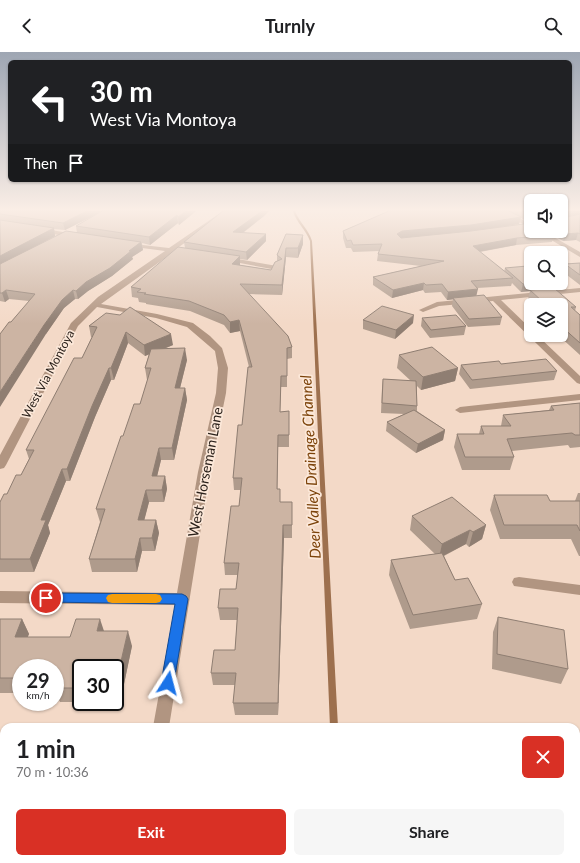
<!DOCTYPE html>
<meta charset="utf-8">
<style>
:root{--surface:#fff;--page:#f6f6f6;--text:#202124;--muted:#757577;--accent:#d93025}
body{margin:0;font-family:Lato,sans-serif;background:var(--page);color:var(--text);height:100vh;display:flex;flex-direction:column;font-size:15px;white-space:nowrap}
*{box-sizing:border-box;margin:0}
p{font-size:13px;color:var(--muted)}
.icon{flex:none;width:22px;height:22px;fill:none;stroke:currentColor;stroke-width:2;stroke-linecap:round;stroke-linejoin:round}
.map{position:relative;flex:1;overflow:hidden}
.drawer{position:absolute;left:0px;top:671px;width:580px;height:140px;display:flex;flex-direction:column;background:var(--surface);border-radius:12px 12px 0 0;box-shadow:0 1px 3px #0004}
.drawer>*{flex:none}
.hud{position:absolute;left:8px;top:8px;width:564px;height:122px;border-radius:6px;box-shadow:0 1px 3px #0004;background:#202124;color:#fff;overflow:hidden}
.tools{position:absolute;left:524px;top:142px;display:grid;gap:8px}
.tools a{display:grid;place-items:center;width:44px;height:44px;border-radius:6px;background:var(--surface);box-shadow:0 1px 3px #0004;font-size:20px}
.speed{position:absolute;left:12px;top:607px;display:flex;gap:8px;font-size:20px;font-weight:700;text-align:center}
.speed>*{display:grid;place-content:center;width:52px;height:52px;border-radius:50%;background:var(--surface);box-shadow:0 1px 3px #0004;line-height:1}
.speed small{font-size:10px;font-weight:400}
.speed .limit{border:2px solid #111;border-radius:6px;background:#fff;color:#111}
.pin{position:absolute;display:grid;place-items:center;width:34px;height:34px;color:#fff;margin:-17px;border:2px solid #fff;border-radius:50%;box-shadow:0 1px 4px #0007}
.me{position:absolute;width:44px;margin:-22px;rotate:9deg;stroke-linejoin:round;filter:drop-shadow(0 0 3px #0008)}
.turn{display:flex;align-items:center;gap:14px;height:84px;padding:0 16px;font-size:18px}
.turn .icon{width:52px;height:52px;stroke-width:2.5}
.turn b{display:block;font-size:28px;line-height:34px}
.then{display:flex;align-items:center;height:38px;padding:0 16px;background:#0003;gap:8px;font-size:15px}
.round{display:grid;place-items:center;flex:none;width:42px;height:42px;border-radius:6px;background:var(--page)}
.head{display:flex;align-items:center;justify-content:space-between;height:68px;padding:0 16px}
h1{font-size:24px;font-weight:700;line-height:30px}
.primary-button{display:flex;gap:8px;margin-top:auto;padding:8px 16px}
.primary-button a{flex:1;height:46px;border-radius:6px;background:var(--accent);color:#fff;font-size:16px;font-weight:700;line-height:46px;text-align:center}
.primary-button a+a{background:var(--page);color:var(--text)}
header{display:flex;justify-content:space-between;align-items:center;height:52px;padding:0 16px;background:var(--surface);font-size:18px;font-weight:700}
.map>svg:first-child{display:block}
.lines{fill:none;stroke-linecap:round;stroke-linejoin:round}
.stream{fill:#9d704e;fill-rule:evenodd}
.minor{fill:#b19581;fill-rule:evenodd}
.tertiary{fill:#b19581;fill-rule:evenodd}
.wall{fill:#af9b8c;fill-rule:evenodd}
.shaded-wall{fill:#8f7e72}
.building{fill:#ccb4a3;stroke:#8f7e72}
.route{fill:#1a73e8;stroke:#114b97}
.slow{fill:#f59e0b}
.labels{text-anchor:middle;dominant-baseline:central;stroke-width:3.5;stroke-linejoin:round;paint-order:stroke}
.far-street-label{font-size:12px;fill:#29201a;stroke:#fce8d9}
.street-label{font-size:14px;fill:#29201a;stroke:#fce8d9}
.water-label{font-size:15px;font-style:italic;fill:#7b4209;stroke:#fce8d9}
</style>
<header><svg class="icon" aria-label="back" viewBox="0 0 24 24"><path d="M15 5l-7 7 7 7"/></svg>Turnly<svg class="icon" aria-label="search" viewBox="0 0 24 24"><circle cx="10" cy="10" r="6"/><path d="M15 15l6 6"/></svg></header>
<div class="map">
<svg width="580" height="811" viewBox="0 0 580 811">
<rect width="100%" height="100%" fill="#f3d9c7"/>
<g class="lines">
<path class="stream" d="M 293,159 L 295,159 C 299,170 309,178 312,189 L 338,675 L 330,675 L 310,189 C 306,178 296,170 293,159 Z
M 333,807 L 341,807 L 341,811 L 333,811 Z"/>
<path class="minor" d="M 223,159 L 230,159 L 176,197 L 178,199 L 177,200 L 172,201 L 101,252 L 157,262 L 193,271 L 210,284 L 222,296 L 228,316 L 226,341 L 210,420 L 169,675 L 153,675 L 175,553 L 0,551 L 0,539 L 177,541 L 198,420 L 216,341 L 218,316 L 215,299 L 187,275 L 156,266 L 97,255 L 78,274 L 6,413 L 4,416 L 0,417 L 0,403 L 71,271 L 98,245 L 165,199 L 127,194 L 125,193 L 125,191 L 169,196 Z
M 498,159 L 505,159 L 531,172 L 531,176 Z
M 40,176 L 74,182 L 77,184 L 74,186 L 38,179 L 38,177 Z
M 536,179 L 543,179 L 580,200 L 580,205 Z
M 226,205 L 277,214 L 281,216 L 277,218 L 224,208 L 223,207 Z
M 580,236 L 580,240 L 501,248 L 531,277 L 531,283 L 537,283 L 580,324 L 580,332 L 577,331 L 493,249 L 439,254 L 423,260 L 419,258 L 437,250 Z
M 580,342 L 580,348 L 460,361 L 455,358 L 460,355 Z
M 519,525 L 580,533 L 580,543 L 514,534 L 512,530 L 514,526 Z
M 129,807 L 149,807 L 148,811 L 128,811 Z"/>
<path class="tertiary" d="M 0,717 L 4,717 L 4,735 L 0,735 Z
M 576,717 L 580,717 L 580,735 L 576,735 Z"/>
</g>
<path class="wall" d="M 0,159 L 196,159 L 179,173 L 178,171 L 150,193 L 142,191 L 143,198 L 132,205 L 133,207 L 112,224 L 88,239 L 78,247 L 75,247 L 64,256 L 46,282 L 11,270 L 29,249 L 9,247 L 5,250 L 0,249 ZM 97,162 L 76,174 L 77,181 L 43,190 L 55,184 L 54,177 L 65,178 Z
M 389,159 L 531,159 L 531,179 L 561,179 L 561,159 L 580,159 L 580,162 L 563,165 L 580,162 L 580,190 L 576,188 L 563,189 L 553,183 L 552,190 L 516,193 L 480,200 L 504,220 L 505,216 L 531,231 L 546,231 L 544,236 L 576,255 L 575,259 L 580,263 L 580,303 L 558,283 L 561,283 L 561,253 L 534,253 L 528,247 L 530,239 L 521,240 L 512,231 L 511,234 L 477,236 L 476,244 L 502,265 L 500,273 L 468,275 L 452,254 L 453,247 L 447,248 L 441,240 L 425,241 L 423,238 L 392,246 L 373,233 L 373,225 L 421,214 L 377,209 L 378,202 L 379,199 L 353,200 L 351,196 L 346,196 L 343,186 L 343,179 ZM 521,166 L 531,171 L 470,180 L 519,172 Z
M 264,164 L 243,181 L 266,189 L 247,208 L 240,207 L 240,213 L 271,218 L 277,209 L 277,203 L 286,182 L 303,183 L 303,192 L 298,206 L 286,205 L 282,243 L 249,242 L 292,295 L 292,306 L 287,307 L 287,335 L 281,335 L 280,360 L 289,359 L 289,395 L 278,395 L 277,437 L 280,450 L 292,473 L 292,486 L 284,486 L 278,663 L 235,663 L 233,651 L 235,633 L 213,633 L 211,621 L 235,598 L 237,568 L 220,568 L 218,556 L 236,537 L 238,523 L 225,523 L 224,511 L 239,454 L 241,438 L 234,438 L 233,426 L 242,373 L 249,315 L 240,279 L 230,281 L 224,273 L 190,259 L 146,252 L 146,251 L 139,250 L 138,246 L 132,245 L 131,235 L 185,196 L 184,190 Z
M 580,211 L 580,233 L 563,220 L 565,212 Z
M 106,261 L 173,293 L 164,297 L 187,308 L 180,336 L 185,336 L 187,348 L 174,408 L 161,408 L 157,424 L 165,424 L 167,437 L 164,450 L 149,450 L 144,468 L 156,468 L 159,481 L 155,499 L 142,499 L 137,520 L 92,520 L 89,507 L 100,470 L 96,457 L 123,384 L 140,352 L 148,328 L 147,328 L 145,316 L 149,302 L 145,304 L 128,291 L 114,328 L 111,328 L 95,365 L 70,429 L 66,429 L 48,473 L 50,481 L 34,520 L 0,520 L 0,450 L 7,442 L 21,423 L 29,407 L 26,398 L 82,306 L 92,285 L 91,285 L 89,274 Z
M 422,266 L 466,274 L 464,283 L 430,286 L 421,274 Z
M 363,268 L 413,271 L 395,287 L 363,277 Z
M 399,303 L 458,316 L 455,329 L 421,338 L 417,334 L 417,359 L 445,378 L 443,388 L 416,401 L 386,379 L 387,370 L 404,362 L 381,361 L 382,336 L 383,327 L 411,329 L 397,316 Z
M 461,313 L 557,319 L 554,328 L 470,337 L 459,322 Z
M 580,351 L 580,395 L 570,396 L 568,393 L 512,399 L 514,405 L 510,418 L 462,418 L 454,395 L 457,382 L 479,382 L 481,374 L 501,374 L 503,363 L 549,358 L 551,354 Z
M 578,441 L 580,441 L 580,504 L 579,504 L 571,487 L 500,487 L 490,458 L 494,443 L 550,449 L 575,449 Z
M 412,464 L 486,473 L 482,487 L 469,495 L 466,492 L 444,504 L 455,528 L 482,552 L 477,567 L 410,577 L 389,523 L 391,508 L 435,502 L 410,478 Z
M 498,565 L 568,617 L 561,632 L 492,617 L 493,580 Z
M 0,567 L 22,567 L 29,582 L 27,585 L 70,585 L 104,579 L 132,594 L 124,632 L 115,632 L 115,616 L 81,616 L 81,650 L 90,650 L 60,650 L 56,641 L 55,641 L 55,616 L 21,616 L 21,641 L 0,641 Z"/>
<path class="shaded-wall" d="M 87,159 L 103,159 L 65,178 L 63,171 Z
M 186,159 L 196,159 L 179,173 L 178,165 Z
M 262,159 L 269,159 L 264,164 L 233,188 L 233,180 Z
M 562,159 L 580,159 L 580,162 L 561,166 Z
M 177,163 L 178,171 L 150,193 L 149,185 Z
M 521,165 L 519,172 L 470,180 L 401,187 L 397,182 L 402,179 Z
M 54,176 L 55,184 L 0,213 L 0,204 Z
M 578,181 L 576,188 L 563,189 L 565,182 Z
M 266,182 L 266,189 L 247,208 L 246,200 Z
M 303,183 L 303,192 L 298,206 L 298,196 Z
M 517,186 L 516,193 L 472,201 L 473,194 Z
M 141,190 L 143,198 L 132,205 L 133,207 L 112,224 L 88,239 L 78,247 L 76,239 L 86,230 Z
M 286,196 L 286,205 L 282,243 L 282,233 Z
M 240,204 L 240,214 L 232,212 Z
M 424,231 L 423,238 L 392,246 L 393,238 Z
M 537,231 L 546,231 L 544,238 L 530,238 L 530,239 L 521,240 L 523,232 Z
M 478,237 L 476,245 L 447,248 L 448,240 Z
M 6,238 L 9,247 L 5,250 L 2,241 Z
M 73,238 L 75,247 L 64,256 L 46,282 L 0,355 L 0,340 L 44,273 L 62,248 Z
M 414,263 L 413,271 L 395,287 L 396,278 Z
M 239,268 L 240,279 L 230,281 L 230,270 Z
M 126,280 L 128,291 L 114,328 L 111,316 Z
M 171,282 L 173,293 L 145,304 L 144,293 Z
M 185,296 L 187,308 L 177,348 L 175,336 Z
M 109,316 L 111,328 L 95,365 L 70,429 L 67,417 L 92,354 Z
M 458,316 L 455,329 L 421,338 L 423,325 Z
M 185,336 L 187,348 L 174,408 L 172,396 Z
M 445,378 L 443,388 L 416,401 L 418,392 Z
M 278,383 L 278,395 L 277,449 L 277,437 Z
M 159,396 L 161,408 L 154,437 L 152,424 Z
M 62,417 L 66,429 L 48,473 L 50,481 L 34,520 L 30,507 L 41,468 Z
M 165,424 L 167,437 L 164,450 L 162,438 Z
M 146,438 L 149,450 L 141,481 L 138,468 Z
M 156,468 L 159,481 L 155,499 L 152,486 Z
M 283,473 L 284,486 L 278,663 L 278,651 Z
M 486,473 L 482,487 L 469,495 L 473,480 Z
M 470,478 L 466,492 L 439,506 L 442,492 Z
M 140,486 L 142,499 L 137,520 L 135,507 Z
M 22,567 L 29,582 L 22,600 L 15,585 Z
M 100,567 L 105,582 L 97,579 Z
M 128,579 L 132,594 L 124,632 L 119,618 Z
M 51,807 L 61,807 L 60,811 L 50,811 Z"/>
<path class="building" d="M 0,159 L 87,159 L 63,171 L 0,162 Z
M 102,159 L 186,159 L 178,165 L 177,163 L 149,185 L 76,174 Z
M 223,159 L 262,159 L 233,180 L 266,182 L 246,200 L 184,190 Z
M 389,159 L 509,159 L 521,165 L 471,173 L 402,179 L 397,182 L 401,186 L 471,179 L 531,171 L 531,179 L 547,179 L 553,183 L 517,186 L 473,194 L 513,226 L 471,229 L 478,237 L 448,240 L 442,232 L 426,233 L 424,231 L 393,238 L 373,225 L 444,209 L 378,202 L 382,192 L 353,193 L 351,188 L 347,189 L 343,179 Z
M 522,159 L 531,159 L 531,164 Z
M 561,159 L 563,159 L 562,159 L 561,164 L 563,166 L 580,162 L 580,182 L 578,181 L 565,182 L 560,179 L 561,179 Z
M 0,168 L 54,176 L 0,204 Z
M 66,179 L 141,190 L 129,199 L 131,199 L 110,216 L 86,230 L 76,239 L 73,238 L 62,248 L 44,273 L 0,340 L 0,282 L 9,270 L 11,270 L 35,242 L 6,238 L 2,241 L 0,241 L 0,212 Z
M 286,182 L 303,183 L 298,196 L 286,196 L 282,233 L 240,232 L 288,284 L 292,295 L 287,296 L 287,324 L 281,324 L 280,360 L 289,359 L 289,383 L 278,383 L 277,437 L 280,437 L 280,450 L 292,450 L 292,473 L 283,473 L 278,651 L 233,651 L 236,621 L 211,621 L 214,598 L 235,598 L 238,556 L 218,556 L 220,537 L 236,537 L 239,511 L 224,511 L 231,454 L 239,454 L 242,426 L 233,426 L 238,373 L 242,373 L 248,315 L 252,315 L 239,268 L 230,270 L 224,263 L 189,249 L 144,242 L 146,241 L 137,240 L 141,237 L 131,235 L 178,195 L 240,204 L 232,212 L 271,218 L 275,210 L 282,207 L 277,203 Z
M 580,211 L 580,223 L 565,212 Z
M 527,214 L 531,217 L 531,231 L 537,231 L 523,232 L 505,216 Z
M 554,236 L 576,255 L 571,255 L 580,263 L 580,291 L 561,274 L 561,253 L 538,253 L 536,251 L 543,250 L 530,238 Z
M 484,243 L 502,265 L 469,267 L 453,246 Z
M 382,254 L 414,263 L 396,278 L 363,268 Z
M 130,255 L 171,282 L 144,293 L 126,280 L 111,316 L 109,316 L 92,354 L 67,417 L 62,417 L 41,468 L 46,468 L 30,507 L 0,507 L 0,450 L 4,442 L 7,442 L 16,423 L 21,423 L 34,398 L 26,398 L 74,306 L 82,306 L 97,275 L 89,274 L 106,261 L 120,263 Z
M 456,263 L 466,274 L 431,278 L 422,266 Z
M 432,295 L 458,316 L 423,325 L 399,303 Z
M 185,296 L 175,336 L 185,336 L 172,396 L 159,396 L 152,424 L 165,424 L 162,438 L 146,438 L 138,468 L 156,468 L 152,486 L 140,486 L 135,507 L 89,507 L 105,457 L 96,457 L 121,384 L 123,384 L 134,352 L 140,352 L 151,316 L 145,316 L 151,297 Z
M 546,307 L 557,319 L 472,328 L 461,313 L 499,309 L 501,312 Z
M 383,327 L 416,329 L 417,354 L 382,351 Z
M 580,351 L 580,383 L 575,383 L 572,381 L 507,387 L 514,405 L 465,405 L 457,382 L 484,382 L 481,374 L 511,374 L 503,363 L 554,358 L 551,354 Z
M 414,358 L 445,378 L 418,392 L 387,370 Z
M 494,443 L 547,443 L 550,449 L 580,449 L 580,479 L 577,473 L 504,473 Z
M 452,445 L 486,473 L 473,480 L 470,478 L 442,492 L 412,464 Z
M 442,501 L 455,528 L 468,526 L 482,552 L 413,563 L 391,508 Z
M 498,565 L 564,578 L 568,617 L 497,602 Z
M 0,567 L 22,567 L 15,585 L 70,585 L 76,567 L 100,567 L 97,579 L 128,579 L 119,618 L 115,618 L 115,616 L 81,616 L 81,636 L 55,636 L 55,633 L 57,626 L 55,626 L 55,616 L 21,616 L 21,626 L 0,626 Z
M 0,785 L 4,785 L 4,807 L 51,807 L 50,811 L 0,811 Z
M 214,807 L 274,807 L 273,811 L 214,811 Z"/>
<linearGradient id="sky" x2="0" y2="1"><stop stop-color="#9ea6b3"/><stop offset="0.58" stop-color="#faeee6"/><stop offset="1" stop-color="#faeee6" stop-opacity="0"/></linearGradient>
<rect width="580" height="272" fill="url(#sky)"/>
<path class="route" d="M 46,541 L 182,542 L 186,544 L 188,547 L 173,636 L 168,637 L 163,636 L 161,631 L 175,552 L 46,550 L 41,549 L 40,546 L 41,542 Z"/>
<path class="slow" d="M 112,542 L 156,542 L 160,543 L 162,547 L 160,550 L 156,551 L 112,551 L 108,550 L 106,546 L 108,543 Z"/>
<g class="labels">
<g class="far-street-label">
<text transform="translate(48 322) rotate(-62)">West Via Montoya</text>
</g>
<g class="street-label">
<text transform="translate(205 420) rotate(-79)">West Horseman Lane</text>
</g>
<g class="water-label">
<text transform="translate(310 415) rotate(-93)">Deer Valley Drainage Channel</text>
</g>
</g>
</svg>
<div class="tools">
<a><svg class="icon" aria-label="sound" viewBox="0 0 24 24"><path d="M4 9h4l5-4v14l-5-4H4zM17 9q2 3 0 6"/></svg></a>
<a><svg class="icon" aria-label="search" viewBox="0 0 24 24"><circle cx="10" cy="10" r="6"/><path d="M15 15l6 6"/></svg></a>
<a><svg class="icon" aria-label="layers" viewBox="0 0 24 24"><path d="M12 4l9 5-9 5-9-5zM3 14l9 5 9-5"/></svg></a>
</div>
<div class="speed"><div>29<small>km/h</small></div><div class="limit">30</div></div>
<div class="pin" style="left:46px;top:546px;background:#d93025"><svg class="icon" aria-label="arrive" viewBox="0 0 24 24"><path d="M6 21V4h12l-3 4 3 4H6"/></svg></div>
<svg class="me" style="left:168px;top:631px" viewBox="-20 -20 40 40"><path d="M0-17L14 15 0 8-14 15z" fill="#1a73e8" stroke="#fff" stroke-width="4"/></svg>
<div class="hud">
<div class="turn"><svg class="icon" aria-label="left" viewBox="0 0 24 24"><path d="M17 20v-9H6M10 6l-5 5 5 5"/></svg><div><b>30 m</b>West Via Montoya</div></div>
<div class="then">Then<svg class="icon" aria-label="arrive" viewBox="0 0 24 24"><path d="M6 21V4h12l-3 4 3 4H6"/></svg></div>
</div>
<section class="drawer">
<div class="head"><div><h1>1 min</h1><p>70 m · 10:36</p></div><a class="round" style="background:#d93025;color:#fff"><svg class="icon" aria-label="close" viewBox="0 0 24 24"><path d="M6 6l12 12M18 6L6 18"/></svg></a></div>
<div class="primary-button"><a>Exit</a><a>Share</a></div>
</section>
</div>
